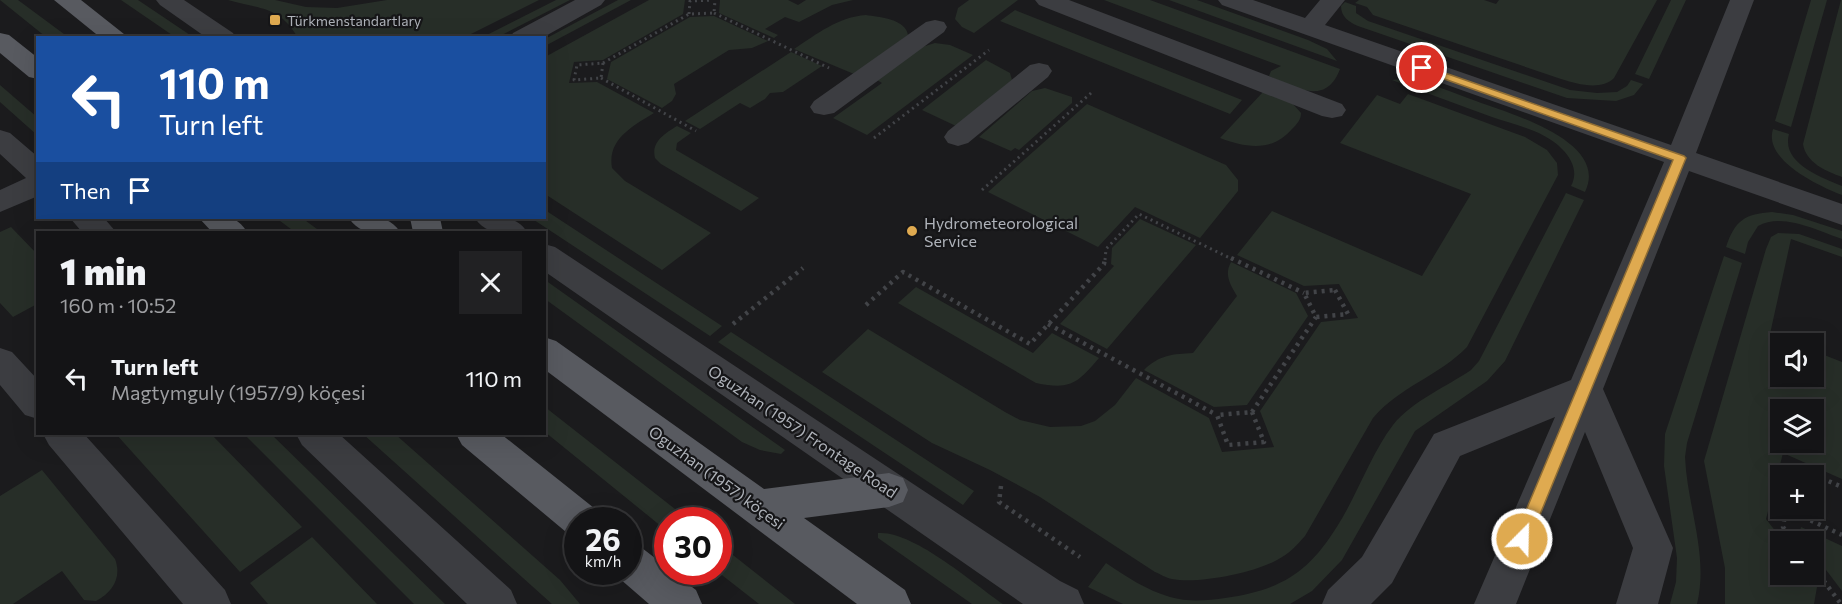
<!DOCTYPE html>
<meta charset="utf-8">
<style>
:root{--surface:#141416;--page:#212123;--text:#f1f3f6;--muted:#9d9ea1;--line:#333335}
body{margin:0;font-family:Commissioner,sans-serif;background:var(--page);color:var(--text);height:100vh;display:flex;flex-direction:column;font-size:22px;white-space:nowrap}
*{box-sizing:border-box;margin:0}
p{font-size:20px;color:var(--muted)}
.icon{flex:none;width:33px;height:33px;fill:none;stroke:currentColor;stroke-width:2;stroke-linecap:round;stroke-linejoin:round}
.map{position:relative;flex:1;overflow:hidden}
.sheet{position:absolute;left:36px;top:231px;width:510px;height:204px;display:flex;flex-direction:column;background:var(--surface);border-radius:0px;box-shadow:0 6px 24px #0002,0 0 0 2px var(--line)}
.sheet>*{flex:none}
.banner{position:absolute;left:36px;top:36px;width:510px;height:183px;border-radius:0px;box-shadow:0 6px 24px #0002,0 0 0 2px var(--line);background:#1a4fa0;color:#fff;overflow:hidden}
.fabs{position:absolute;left:1770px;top:333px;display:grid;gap:12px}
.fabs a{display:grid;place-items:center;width:54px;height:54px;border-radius:0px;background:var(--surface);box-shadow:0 6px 24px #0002,0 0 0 2px var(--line);font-size:30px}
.speed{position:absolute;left:564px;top:507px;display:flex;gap:12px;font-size:30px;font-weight:700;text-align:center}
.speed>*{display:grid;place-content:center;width:78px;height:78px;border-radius:50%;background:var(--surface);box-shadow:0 6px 24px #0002,0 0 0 2px var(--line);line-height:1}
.speed small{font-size:15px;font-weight:400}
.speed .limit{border:9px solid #d22;background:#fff;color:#111}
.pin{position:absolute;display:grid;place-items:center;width:51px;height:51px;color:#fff;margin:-26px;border:3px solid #fff;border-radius:50%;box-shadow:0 2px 6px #0007}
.me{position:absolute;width:66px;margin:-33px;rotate:23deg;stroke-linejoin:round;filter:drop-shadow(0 0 4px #0008)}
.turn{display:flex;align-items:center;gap:21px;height:126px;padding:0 24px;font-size:27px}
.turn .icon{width:78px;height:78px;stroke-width:2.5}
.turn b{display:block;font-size:42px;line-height:51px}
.then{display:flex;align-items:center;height:57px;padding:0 24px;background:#0003;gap:12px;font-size:22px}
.round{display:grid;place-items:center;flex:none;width:63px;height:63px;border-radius:0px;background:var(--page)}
.head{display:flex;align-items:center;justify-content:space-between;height:102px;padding:0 24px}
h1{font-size:36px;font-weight:800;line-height:45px}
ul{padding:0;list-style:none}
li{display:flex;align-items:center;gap:18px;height:90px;padding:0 24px}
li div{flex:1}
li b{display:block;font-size:22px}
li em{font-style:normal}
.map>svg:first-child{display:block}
.green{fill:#272e28;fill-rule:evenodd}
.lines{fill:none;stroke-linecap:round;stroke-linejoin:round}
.path-far1{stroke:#424448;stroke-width:3;stroke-dasharray:2 4;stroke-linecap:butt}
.path{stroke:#424448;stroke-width:4.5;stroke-dasharray:3 5;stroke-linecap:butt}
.minor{fill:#3c3d41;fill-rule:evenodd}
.major{fill:#585a60;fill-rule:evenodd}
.route{fill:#dfaa50;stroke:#916e34;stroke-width:1.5}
.poi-dot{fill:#dfaa50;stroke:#161618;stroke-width:2}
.labels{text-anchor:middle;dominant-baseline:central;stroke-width:4.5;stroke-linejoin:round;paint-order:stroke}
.far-poi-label{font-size:14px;fill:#afb3ba;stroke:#161618;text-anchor:start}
.poi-label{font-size:16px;fill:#afb3ba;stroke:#161618;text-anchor:start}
.street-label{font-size:16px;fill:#afb3ba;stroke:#161618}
</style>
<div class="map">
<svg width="1842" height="604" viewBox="0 0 1842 604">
<rect width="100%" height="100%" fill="#1b1b1d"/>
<path class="green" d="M 0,0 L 18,0 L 68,37 L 46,37 Z
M 121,0 L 138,0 L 193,37 L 175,37 Z
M 228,0 L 275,0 L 306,7 L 337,8 L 387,0 L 539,0 L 465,37 L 298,38 C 280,6 259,9 228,0 Z
M 556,0 L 570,0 L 498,37 L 483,37 Z
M 618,0 L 631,0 L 545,46 L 545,39 Z
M 649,0 L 685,0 L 683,14 L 603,60 L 574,62 L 569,83 L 597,82 L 654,113 C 633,126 607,139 612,168 L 625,181 L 711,233 L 662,270 L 545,194 L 545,57 Z
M 720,0 L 788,0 L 798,5 L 806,0 L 853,0 L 832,5 L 799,22 L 785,17 L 765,29 L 778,35 L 774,38 L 719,13 Z
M 969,0 L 1018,0 L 974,33 L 962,27 L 955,19 L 958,8 Z
M 1104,0 L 1150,0 L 1340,69 C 1326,107 1295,87 1269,76 L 1271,71 L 1281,66 Z
M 1169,0 L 1197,0 L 1308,40 L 1327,49 L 1337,61 Z
M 1359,0 L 1484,0 L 1496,4 L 1499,0 L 1657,0 L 1614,78 C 1601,91 1577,84 1561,79 L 1373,15 L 1367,7 L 1355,3 Z
M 1671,0 L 1686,0 L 1649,79 L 1635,74 Z
M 1811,0 L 1827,0 L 1791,127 L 1775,121 Z
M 1841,0 L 1842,0 L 1842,177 C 1826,171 1806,163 1803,144 Z
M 1345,2 L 1356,6 L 1356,13 L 1368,21 L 1570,90 L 1597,93 L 1617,92 L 1627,86 L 1631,80 L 1643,84 L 1634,95 L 1616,101 L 1567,98 L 1358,26 C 1349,22 1341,17 1341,6 Z
M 1015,10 L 1242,100 L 1230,114 L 1000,21 Z
M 866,15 C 879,17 906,19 908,35 L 854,74 L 794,49 C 817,34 838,17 866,15 Z
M 714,16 L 768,41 L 752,48 L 729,50 L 674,84 L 676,94 L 672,101 L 662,108 L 607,79 L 611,62 L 690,17 Z
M 935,43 L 950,45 L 973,55 L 867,135 L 833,118 L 882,83 L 877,80 L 922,47 Z
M 791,52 L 822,66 L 783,92 L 770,93 L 765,99 L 750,108 L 740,103 L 700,129 L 685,121 Z
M 986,60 L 1010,73 L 1012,80 L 956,126 L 922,110 Z
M 1401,79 C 1427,80 1452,93 1476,101 C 1508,113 1610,141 1585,192 L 1571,186 C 1578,173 1573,160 1562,149 C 1545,131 1515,125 1492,117 C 1458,105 1425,92 1392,80 Z
M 0,85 L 37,117 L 37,135 L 0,102 Z
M 1045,88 L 1072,97 L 1072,103 L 1019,150 L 1015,148 L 1011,151 L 979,137 L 1032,91 Z
M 1263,92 L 1292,103 L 1301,113 C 1301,120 1297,124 1292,129 C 1272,152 1247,148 1220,138 Z
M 1408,94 L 1525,137 L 1547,150 L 1557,163 L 1558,175 L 1467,347 C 1439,376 1399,387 1373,418 L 1305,536 C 1297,545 1289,554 1277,560 C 1253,573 1199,584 1172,579 C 1166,578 1160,574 1155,572 L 1040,497 L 990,470 L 932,443 L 822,372 L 868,329 L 1005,412 L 1020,420 L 1050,427 L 1081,426 L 1095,421 L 1115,405 L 1136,378 L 1209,418 L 1222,452 L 1274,447 L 1260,411 L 1321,322 L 1358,318 L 1339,284 L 1304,286 L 1237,255 L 1272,211 L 1422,276 L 1471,194 L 1340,143 L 1377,95 L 1400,104 Z
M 1087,104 L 1226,165 L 1238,180 L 1238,191 L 1200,238 L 1135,207 L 1098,247 L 988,192 Z
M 677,126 L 691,133 L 677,143 L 676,150 L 759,198 L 741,211 L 661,164 L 655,158 C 651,142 664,134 677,126 Z
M 1773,129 L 1789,134 C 1781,163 1821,177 1842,186 L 1842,195 C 1819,186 1763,160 1773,129 Z
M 1566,193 L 1584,200 L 1505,361 L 1487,381 L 1415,431 L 1342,560 L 1312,591 L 1290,604 L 1123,604 L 1088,587 L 1106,563 C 1127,577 1146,590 1170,597 C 1187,602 1207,601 1225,598 C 1280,590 1308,574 1338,525 C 1357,495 1372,452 1393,425 C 1412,401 1446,387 1471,370 L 1479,361 Z
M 545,210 L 722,326 L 710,336 L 531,218 L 544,218 Z
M 1772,212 L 1793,215 L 1842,231 L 1842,239 C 1819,231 1782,212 1758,226 L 1748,242 L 1745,254 L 1726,247 C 1735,220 1745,214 1772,212 Z
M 276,218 L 302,218 L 321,232 L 295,232 Z
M 1140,219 L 1196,245 L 1107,349 L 1060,324 L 1114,266 L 1111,264 L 1112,248 Z
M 11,227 L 38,255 L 37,304 L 13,317 L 0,303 L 0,232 Z
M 1778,233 L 1799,234 L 1842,249 L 1842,257 L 1791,239 L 1770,334 L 1794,343 L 1780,344 L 1780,376 L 1814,376 L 1814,351 L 1842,362 L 1842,479 L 1783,453 L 1766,519 L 1783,541 L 1780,542 L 1780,574 L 1808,575 L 1817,587 L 1814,604 L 1725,604 L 1725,568 L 1704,461 L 1766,249 L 1771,237 ZM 1780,410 L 1814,410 L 1814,442 L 1780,442 Z
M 1724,256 L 1742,263 L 1687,443 L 1685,457 C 1687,506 1709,555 1697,604 L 1670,604 L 1676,582 L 1677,558 L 1664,466 L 1665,434 Z
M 1231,262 L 1296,293 L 1308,316 L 1247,405 L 1214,407 L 1144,370 C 1159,355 1173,354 1193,353 L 1237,296 C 1230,284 1224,275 1231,262 Z
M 545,280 L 785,450 L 781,454 L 760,450 L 742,442 L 545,299 Z
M 916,287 L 1033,353 L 1052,333 L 1099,358 C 1077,384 1070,390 1036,383 L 898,303 Z
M 731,332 L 974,491 L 963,505 L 718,342 Z
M 545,407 L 689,520 L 668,520 L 667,531 L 545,432 Z
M 116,434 L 211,434 L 302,527 L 240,572 Z
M 244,434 L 271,434 L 445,604 L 414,604 Z
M 363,434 L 395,434 L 560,580 L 580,604 L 552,604 Z
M 42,470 L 115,559 C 122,577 113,592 96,601 L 84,600 L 62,571 L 13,604 L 0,604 L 0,496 Z
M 1801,527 L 1842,546 L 1842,591 L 1814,554 L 1814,542 L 1804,541 L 1799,535 Z
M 878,533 C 913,530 974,584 1003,604 L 972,604 L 878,538 Z
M 312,537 L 377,604 L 268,604 L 250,583 Z
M 719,544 L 795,604 L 759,604 L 718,572 Z"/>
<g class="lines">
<path class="path-far1" d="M 714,13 L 829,68
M 689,14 L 690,1 L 713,0
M 603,63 L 689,14 L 714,13 L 715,0
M 603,63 L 601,78 L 574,80 L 577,65 Z
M 601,78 L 696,131
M 874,138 L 989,50
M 982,190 L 1091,93
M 1105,260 L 1106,249 L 1139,214 L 1234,260"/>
<path class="path" d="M 1231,258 L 1304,293
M 1335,290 L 1348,314 L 1316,317 L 1304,293 Z
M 866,305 L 903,272 L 1030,344 L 1104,264 L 1105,258
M 733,324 L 803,268
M 1048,324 L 1217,415
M 1252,412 L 1264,442 L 1228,445 L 1217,415 Z
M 1252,412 L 1316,317
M 1793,476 L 1794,466 L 1842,487
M 1001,486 L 999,502 L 1080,557
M 1794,542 L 1783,527 L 1786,509 L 1842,535
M 1814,568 L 1841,604"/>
<path class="minor" d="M 156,0 L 184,0 L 233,33 L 236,38 L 207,38 L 160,5 Z
M 575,0 L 605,0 L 601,5 L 542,38 L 510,38 L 513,33 Z
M 1035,0 L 1069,0 L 1342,104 L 1346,110 L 1342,116 L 1332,118 L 1322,116 L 1039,5 Z
M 1218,0 L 1253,0 L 1305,18 L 1320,0 L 1345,0 L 1325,25 L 1671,145 L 1730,0 L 1754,0 L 1696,153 L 1842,204 L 1842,225 L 1689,171 L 1603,389 L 1673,548 L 1658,604 L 1616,604 L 1633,548 L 1585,432 L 1516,604 L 1474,604 L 1555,417 L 1460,456 L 1392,583 L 1371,604 L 1322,604 L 1328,590 L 1362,557 L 1434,434 L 1571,380 L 1664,162 L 1222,5 Z
M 935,20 L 944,22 L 947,27 L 944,32 L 834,113 L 824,115 L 814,113 L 810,107 L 814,101 L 926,22 Z
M 1039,63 L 1048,65 L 1052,71 L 1048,77 L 968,143 L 958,146 L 948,143 L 944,137 L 948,131 L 1030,65 Z
M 0,130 L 10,133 L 38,157 L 38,196 L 0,212 L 0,190 L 26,178 L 0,154 Z
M 70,218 L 104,218 L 116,232 L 82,232 Z
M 475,218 C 494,216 516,214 527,232 C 508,234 486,236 475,218 Z
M 544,244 L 555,247 L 1060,581 L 1078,590 L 1084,604 L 1023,604 L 544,271 Z
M 0,348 L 12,352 L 38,380 L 38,419 L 25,415 L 0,385 Z
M 43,434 L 84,434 L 225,590 L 231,604 L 183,604 L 49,445 Z
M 296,434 L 339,434 L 511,590 L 517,604 L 467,604 L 302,445 Z"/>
<path class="major" d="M 54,0 L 81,0 L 129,38 L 101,38 Z
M 0,33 L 9,35 L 38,58 L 38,79 L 29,77 L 0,53 Z
M 199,218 C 218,216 236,213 247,232 L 212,232 Z
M 349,218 C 368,216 389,214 400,232 C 381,234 360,236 349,218 Z
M 410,218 L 440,218 L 443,232 L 413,232 Z
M 544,337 L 556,341 L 764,489 L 889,473 L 903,478 L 908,490 L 903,502 L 889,507 L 804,518 L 905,590 L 911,604 L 857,604 L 544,369 Z
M 456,434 L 501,434 L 594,508 L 600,520 L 578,520 L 578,537 L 566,532 L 462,445 Z
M 628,543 L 642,548 L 668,568 L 668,572 L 672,572 L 696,590 L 702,604 L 649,604 L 612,572 L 628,572 Z"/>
</g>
<path class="route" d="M 1422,65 L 1684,156 L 1686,158 L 1530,539 L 1528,545 L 1522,547 L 1516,545 L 1514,539 L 1673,160 L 1419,70 L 1417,68 Z"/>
<g class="poi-dot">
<rect x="269" y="14" width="12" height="12" rx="3"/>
<circle cx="912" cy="231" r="6"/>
</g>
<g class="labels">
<g class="far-poi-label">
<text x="287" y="20">Türkmenstandartlary</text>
</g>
<g class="poi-label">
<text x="924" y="222">Hydrometeorological<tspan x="924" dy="18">Service</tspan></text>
</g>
<g class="street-label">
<text transform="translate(803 431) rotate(34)">Oguzhan (1957) Frontage Road</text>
<text transform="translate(717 477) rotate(36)">Oguzhan (1957) köçesi</text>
</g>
</g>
</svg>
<div class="fabs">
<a><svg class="icon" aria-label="sound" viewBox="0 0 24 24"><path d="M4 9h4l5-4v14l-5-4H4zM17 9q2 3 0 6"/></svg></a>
<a><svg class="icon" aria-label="layers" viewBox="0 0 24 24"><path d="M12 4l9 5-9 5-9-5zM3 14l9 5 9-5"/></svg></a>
<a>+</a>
<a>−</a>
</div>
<div class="speed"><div>26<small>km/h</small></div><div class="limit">30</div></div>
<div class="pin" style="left:1422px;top:68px;background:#d93025"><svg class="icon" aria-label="arrive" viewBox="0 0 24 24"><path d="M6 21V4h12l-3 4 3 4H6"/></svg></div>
<svg class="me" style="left:1522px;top:539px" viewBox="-20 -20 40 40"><circle r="17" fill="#dfaa50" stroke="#fff" stroke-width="3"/><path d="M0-11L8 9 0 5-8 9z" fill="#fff"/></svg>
<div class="banner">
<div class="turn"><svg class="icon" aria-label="left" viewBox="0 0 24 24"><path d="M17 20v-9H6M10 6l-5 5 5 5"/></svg><div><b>110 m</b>Turn left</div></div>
<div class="then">Then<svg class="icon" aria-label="arrive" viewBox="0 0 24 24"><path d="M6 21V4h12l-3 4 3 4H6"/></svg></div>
</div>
<section class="sheet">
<div class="head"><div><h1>1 min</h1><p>160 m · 10:52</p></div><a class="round"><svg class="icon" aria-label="close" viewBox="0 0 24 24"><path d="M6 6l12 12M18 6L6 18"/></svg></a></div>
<ul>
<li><svg class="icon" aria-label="left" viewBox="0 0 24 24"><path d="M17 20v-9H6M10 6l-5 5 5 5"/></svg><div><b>Turn left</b><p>Magtymguly (1957/9) köçesi</p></div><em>110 m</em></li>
</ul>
</section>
</div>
